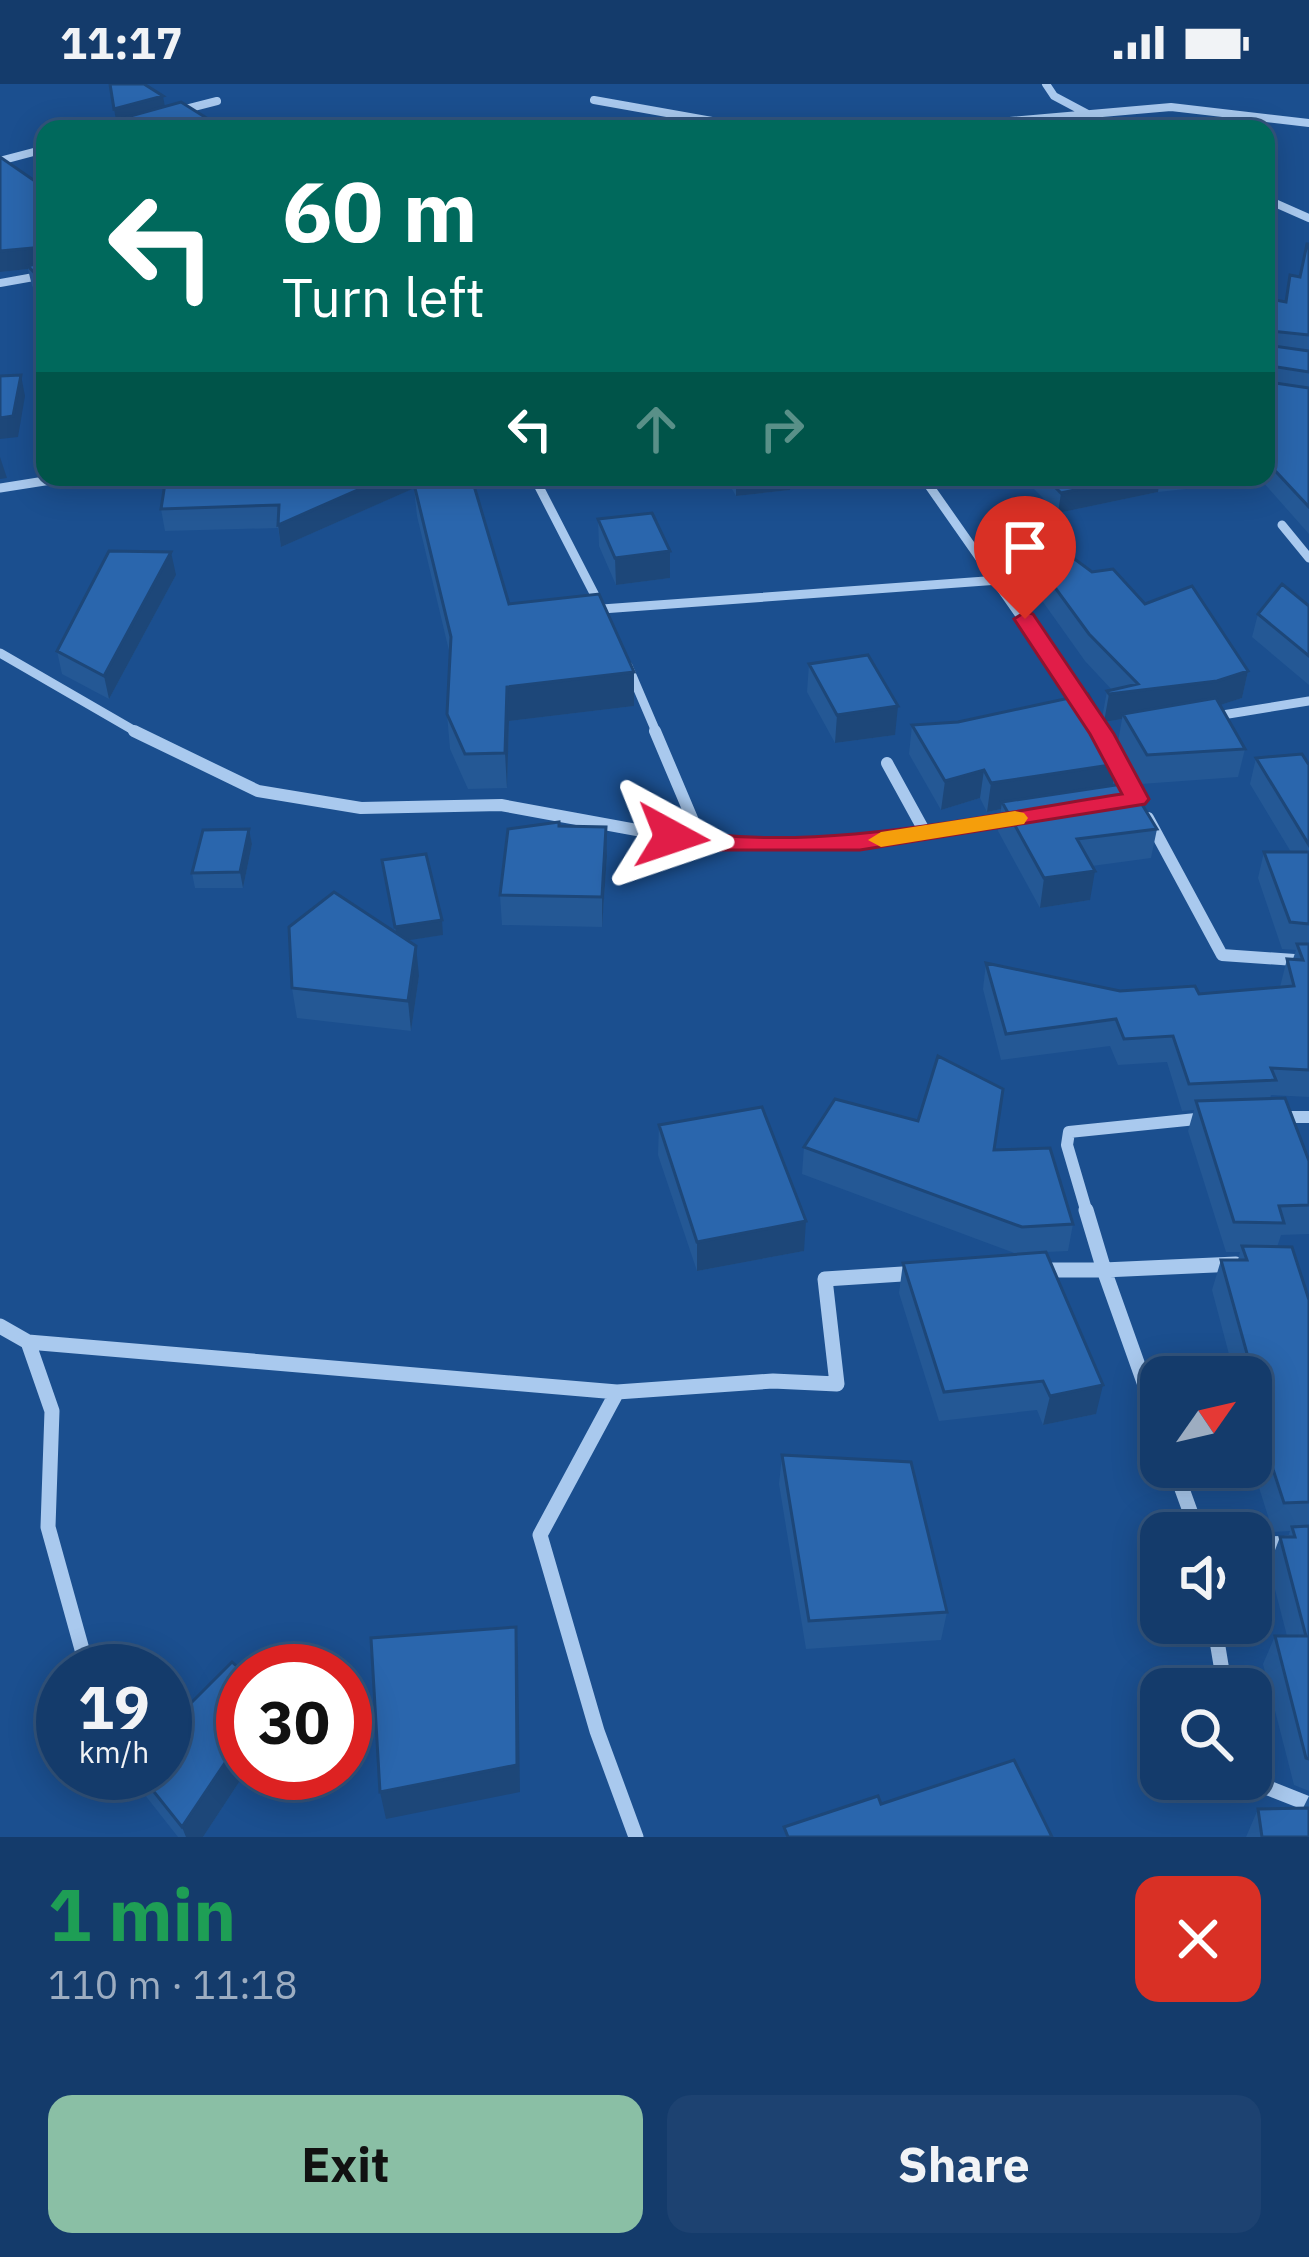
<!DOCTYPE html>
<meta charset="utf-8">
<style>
:root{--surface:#143b6b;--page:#1d4271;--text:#f1f3f6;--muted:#9dadc1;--line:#33557e;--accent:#8abfa5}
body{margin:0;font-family:"IBM Plex Sans",sans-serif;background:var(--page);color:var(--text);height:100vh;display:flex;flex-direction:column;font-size:45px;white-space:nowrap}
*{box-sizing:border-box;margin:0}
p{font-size:39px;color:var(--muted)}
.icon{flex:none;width:66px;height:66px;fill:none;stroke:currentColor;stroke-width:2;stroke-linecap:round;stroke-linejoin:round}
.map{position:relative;height:1753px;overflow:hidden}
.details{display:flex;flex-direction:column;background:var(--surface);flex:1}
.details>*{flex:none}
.guide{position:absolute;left:36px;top:36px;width:1239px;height:366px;border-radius:24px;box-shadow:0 6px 30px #0003,0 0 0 3px var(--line);background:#00695c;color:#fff;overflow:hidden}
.needle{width:78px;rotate:56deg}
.tools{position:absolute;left:1140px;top:1272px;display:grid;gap:24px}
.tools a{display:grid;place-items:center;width:132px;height:132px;border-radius:24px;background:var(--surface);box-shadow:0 6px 30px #0003,0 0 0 3px var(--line);font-size:60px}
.speed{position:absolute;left:36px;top:1560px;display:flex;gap:24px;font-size:60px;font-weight:700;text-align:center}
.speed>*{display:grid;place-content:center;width:156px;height:156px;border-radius:50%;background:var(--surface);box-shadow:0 6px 30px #0003,0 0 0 3px var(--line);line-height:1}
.speed small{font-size:30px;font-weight:400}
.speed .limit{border:18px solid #d22;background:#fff;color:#111}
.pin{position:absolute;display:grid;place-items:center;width:102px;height:102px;color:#fff;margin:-123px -51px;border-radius:50% 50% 50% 0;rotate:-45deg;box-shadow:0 0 12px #0007}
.pin .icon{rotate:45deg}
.me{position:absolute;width:132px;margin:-66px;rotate:95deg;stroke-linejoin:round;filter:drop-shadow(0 0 9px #0008)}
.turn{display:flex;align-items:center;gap:42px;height:252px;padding:0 48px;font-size:54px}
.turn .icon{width:156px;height:156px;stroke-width:2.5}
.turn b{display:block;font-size:84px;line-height:102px}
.lanes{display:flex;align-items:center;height:114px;padding:0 48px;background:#0003;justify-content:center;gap:60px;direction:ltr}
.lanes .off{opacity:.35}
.round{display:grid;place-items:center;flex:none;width:126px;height:126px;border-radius:24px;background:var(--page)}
.summary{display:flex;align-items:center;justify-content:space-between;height:204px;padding:0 48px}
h1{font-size:72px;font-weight:700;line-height:90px;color:#1e9e55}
.cta{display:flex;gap:24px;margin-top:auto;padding:24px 48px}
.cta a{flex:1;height:138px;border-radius:24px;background:var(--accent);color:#111;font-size:48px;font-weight:700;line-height:138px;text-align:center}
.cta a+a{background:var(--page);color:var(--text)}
.status{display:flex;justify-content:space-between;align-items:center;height:84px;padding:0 60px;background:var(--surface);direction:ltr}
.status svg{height:33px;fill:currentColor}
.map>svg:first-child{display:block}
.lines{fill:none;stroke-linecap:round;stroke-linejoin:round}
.minor-far3{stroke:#a9c9ee;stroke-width:8}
.minor-far2{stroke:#a9c9ee;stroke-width:9}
.minor-far1{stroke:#a9c9ee;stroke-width:12}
.minor{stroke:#a9c9ee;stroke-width:15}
.wall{fill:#245895}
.shaded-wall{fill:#1d4779}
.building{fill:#2a66ad;stroke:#1d4779;stroke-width:3}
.route{fill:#e11d48;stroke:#92132f;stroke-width:3}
.slow{fill:#f59e0b}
</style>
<div class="status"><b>11:17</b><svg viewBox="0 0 49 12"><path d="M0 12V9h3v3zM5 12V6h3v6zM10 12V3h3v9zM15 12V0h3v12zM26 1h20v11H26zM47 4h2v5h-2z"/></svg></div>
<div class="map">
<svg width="1309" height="1753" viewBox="0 0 1309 1753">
<rect width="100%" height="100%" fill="#1b4f8f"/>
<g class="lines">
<path class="minor-far3" d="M 1046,0 L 1054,12 L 1116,45
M 594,16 L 757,45
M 174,28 L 217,17
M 918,45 L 1171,23 L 1309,39
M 0,77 L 45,65
M 1266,115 L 1309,134
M 0,199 L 45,191"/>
<path class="minor-far2" d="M 534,393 L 602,525
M 923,393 L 1084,623
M 925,396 L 943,393
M 0,404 L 51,396 L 180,400
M 1282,441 L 1309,474
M 602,525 L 999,496
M 0,569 L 140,650
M 628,582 L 657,650
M 1210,633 L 1309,617"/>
<path class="minor-far1" d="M 134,647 L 258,707 L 361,724 L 501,721 L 702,758 L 859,758 L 1011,735
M 655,647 L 702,758
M 1113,671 L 1135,711
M 887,679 L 926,750
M 1148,734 L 1222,871 L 1309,877
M 1280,1033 L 1309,1033
M 1087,1129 L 1067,1061 L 1069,1048 L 1206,1034"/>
<path class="minor" d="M 1040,1186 L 1104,1186 L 1086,1126
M 0,1242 L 28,1258 L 52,1327 L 48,1443 L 88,1587
M 28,1258 L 617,1308
M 1161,1346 L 1104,1186 L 1236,1180
M 1174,1383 L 1198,1449
M 1251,1460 L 1309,1459
M 1214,1539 L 1225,1605
M 1251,1683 L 1261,1701 L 1309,1720
M 636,1753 L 597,1647 L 540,1451 L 617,1308 L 773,1297 L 837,1300 L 825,1195 L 918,1189"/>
</g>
<path class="wall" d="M 0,73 L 45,104 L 45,216 L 32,202 L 28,185 L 0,188 Z
M 1309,160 L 1309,450 L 1262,397 L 1158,408 L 1058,429 L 1022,393 L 1266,393 L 1266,220 L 1285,218 L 1290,191 L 1300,193 Z
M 166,393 L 419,393 L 419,399 L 509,520 L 634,588 L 634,622 L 509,637 L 507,704 L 468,705 L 450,665 L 447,630 L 450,571 L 417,432 L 414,404 L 281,463 L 278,444 L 165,447 L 161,425 Z
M 725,393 L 791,393 L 790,406 L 736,412 Z
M 598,435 L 670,467 L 670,494 L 616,501 L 599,462 Z
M 1007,438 L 1145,520 L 1248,587 L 1242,614 L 1220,621 L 1245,665 L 1238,693 L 1141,700 L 1118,658 L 1122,635 L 1104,638 L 1102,634 L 1107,607 L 1112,606 L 1085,577 L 1004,463 Z
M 176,491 L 109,615 L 62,590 L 57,567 Z
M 1309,522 L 1309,601 L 1252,553 L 1258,530 Z
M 809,580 L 895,651 L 835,659 L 807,608 Z
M 912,641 L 1123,673 L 1118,701 L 1157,745 L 1151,774 L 1092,782 L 1090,816 L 1040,824 L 998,747 L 1001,725 L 987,728 L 980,714 L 941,726 L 909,670 Z
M 1256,674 L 1309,681 L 1309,1013 L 1271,1011 L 1270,1014 L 1309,1077 L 1309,1150 L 1281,1151 L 1277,1163 L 1309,1216 L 1309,1707 L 1294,1701 L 1263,1580 L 1275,1552 L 1287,1552 L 1269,1482 L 1280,1453 L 1288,1453 L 1290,1447 L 1273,1448 L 1251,1378 L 1251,1293 L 1235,1293 L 1212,1206 L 1221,1176 L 1238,1176 L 1240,1168 L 1226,1168 L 1188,1047 L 1194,1026 L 1182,1027 L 1167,978 L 1118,981 L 1110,962 L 1001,976 L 983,905 L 986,879 L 1120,907 L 1199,910 L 1280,903 L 1287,875 L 1293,875 L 1296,866 L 1282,865 L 1258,794 L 1264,768 L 1291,768 L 1250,700 Z
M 559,742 L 606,743 L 607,772 L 602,843 L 502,841 L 500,811 Z
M 249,745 L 252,760 L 243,804 L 195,804 L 192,789 Z
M 382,776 L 443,851 L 407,856 L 419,892 L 411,947 L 297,934 L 292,904 L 395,848 Z
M 659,1041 L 804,1167 L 697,1187 L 658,1071 Z
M 804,1063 L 994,1066 L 1073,1140 L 1068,1167 L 1046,1168 L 1096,1330 L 1043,1341 L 1037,1326 L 939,1337 L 899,1209 L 903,1179 L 1017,1170 L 802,1090 Z
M 782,1371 L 947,1528 L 941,1556 L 806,1565 L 779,1400 Z
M 135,1689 L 245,1689 L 203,1753 L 178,1753 L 141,1706 Z
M 1309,1712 L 1309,1753 L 1246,1753 L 1258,1725 L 1303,1724 Z"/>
<path class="shaded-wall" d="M 163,12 L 165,23 L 116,36 L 114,25 Z
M 43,163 L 45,183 L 28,182 L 28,185 L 0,188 L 0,167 Z
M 21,291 L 25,312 L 18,353 L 0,355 L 0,334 Z
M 0,373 L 7,394 L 0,395 Z
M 387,393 L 419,393 L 419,402 L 281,463 L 278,441 Z
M 736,393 L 791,393 L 790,406 L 736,412 Z
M 1135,393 L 1160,393 L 1158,408 L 1058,429 L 1061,409 Z
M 670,467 L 670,494 L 616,501 L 615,474 Z
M 171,468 L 176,491 L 109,615 L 104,592 Z
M 1248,587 L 1242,614 L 1211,624 L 1123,630 L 1122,635 L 1104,638 L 1109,610 Z
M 634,588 L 634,622 L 509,637 L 507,704 L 505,669 L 507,603 Z
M 898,622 L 895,651 L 835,659 L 837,631 Z
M 1117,680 L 1111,708 L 1002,718 L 1001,725 L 987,728 L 991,699 Z
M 984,686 L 980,714 L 941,726 L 945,697 Z
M 606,743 L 607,772 L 602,843 L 602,813 Z
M 249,745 L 252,760 L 243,804 L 240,788 Z
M 1095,787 L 1090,816 L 1040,824 L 1044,794 Z
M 442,836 L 443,851 L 397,858 L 395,843 Z
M 416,862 L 419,892 L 411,947 L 408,917 Z
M 806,1137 L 804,1167 L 697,1187 L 697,1158 Z
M 1103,1301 L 1096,1330 L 1043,1341 L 1050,1312 Z
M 516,1543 L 518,1571 L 520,1708 L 386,1735 L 380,1708 Z
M 243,1652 L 243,1689 L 245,1689 L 203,1753 L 186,1753 L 182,1743 Z"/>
<path class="building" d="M 110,0 L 144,0 L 163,12 L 114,25 Z
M 181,18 L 224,45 L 117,45 L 116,36 Z
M 0,73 L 45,104 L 45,165 L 43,163 L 0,167 Z
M 1307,160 L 1309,160 L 1309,251 L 1271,247 L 1266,249 L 1266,220 L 1269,220 L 1270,215 L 1286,218 L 1290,191 L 1300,193 Z
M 45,177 L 45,200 L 28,182 Z
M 1266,261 L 1309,267 L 1309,288 L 1271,282 L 1266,286 Z
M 21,291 L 13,332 L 0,334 L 0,292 Z
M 1266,295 L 1268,298 L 1309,304 L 1309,423 L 1266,377 Z
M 166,393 L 387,393 L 278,441 L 279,421 L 161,425 Z
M 1045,393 L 1135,393 L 1061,409 Z
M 472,395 L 509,520 L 599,510 L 634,588 L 507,603 L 505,669 L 465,670 L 447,630 L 451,553 L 414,400 Z
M 652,429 L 670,467 L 615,474 L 598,435 Z
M 1015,431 L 1092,488 L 1113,485 L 1145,520 L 1192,502 L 1248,587 L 1217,597 L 1109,610 L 1107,607 L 1138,600 L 1089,550 L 1007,438 Z
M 109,467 L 171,468 L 104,592 L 57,567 Z
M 1282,500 L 1309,522 L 1309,572 L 1258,530 Z
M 868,571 L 898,622 L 837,631 L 809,580 Z
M 1088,610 L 1123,673 L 1113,673 L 1117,680 L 991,699 L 984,686 L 945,697 L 912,641 L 958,638 Z
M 1216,614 L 1245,665 L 1147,671 L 1123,630 Z
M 1302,670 L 1309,681 L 1309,761 L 1256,674 Z
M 1129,699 L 1157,745 L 1077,755 L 1095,787 L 1044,794 L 1002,718 Z
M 559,738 L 559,742 L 606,743 L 602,813 L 500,811 L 508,745 Z
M 249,745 L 240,788 L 192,789 L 203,746 Z
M 1264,768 L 1309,768 L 1309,840 L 1290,838 Z
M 426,770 L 442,836 L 395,843 L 382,776 Z
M 334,808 L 416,862 L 408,917 L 292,904 L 289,843 Z
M 1297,860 L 1309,860 L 1309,986 L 1271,984 L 1276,996 L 1189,1000 L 1173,952 L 1124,955 L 1116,935 L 1006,950 L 986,879 L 1120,907 L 1195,902 L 1199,910 L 1294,902 L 1287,875 L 1303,876 Z
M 938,972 L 1003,1005 L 994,1066 L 1050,1064 L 1073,1140 L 1022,1143 L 804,1063 L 835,1015 L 918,1037 Z
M 1285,1014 L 1309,1077 L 1309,1121 L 1279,1122 L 1284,1139 L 1234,1138 L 1196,1017 Z
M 762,1023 L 806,1137 L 697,1158 L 659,1041 Z
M 1242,1162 L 1292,1163 L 1309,1216 L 1309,1418 L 1284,1419 L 1251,1318 L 1251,1310 L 1258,1309 L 1221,1176 L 1247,1176 Z
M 1046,1168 L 1103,1301 L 1050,1312 L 1043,1297 L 944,1308 L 903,1179 Z
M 782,1371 L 911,1378 L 947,1528 L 809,1537 Z
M 1309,1442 L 1309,1675 L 1306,1674 L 1275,1552 L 1306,1552 L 1280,1453 L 1295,1453 L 1292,1443 Z
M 516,1543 L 517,1681 L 380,1708 L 371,1554 Z
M 232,1578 L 243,1588 L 243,1652 L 182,1743 L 139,1689 L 165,1689 L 165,1645 Z
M 1014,1676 L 1052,1753 L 788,1753 L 784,1743 L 878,1712 L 881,1720 Z
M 1309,1724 L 1309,1753 L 1262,1753 L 1258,1725 Z"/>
<path class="route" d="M 1025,528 L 1033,530 L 1114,650 L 1149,715 L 1145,720 L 860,766 L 702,766 L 663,758 L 659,753 L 672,745 C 816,771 978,732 1122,710 L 1090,650 L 1014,535 Z"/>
<path class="slow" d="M 1015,727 L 1024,729 L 1028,734 L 1024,740 L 881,763 L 868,756 L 881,748 Z"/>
</svg>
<div class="tools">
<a><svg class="needle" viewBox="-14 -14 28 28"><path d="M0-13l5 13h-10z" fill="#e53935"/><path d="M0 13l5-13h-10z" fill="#9dadc1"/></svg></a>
<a><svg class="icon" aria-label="sound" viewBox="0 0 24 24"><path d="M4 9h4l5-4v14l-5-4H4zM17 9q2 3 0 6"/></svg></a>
<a><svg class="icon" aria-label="search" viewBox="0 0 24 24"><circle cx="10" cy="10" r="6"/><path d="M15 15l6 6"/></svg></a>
</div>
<div class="speed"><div>19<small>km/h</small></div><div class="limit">30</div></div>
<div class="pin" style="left:1025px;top:535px;background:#d93025"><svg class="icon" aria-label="arrive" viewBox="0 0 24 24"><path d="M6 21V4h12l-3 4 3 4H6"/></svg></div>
<svg class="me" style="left:672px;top:753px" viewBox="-20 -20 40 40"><path d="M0-17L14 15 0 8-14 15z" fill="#e11d48" stroke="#fff" stroke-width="4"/></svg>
<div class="guide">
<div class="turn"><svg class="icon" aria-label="left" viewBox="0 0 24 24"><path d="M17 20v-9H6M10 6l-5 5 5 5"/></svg><div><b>60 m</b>Turn left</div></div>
<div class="lanes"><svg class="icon" aria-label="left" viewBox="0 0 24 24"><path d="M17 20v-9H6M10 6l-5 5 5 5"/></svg><svg class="icon off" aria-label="ahead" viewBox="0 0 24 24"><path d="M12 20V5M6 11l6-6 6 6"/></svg><svg class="icon off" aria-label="right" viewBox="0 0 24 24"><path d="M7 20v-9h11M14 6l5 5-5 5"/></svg></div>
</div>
</div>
<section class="details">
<div class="summary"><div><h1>1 min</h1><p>110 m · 11:18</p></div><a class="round" style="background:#d93025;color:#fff"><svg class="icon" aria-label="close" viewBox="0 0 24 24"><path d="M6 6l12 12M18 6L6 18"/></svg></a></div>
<div class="cta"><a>Exit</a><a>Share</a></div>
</section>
